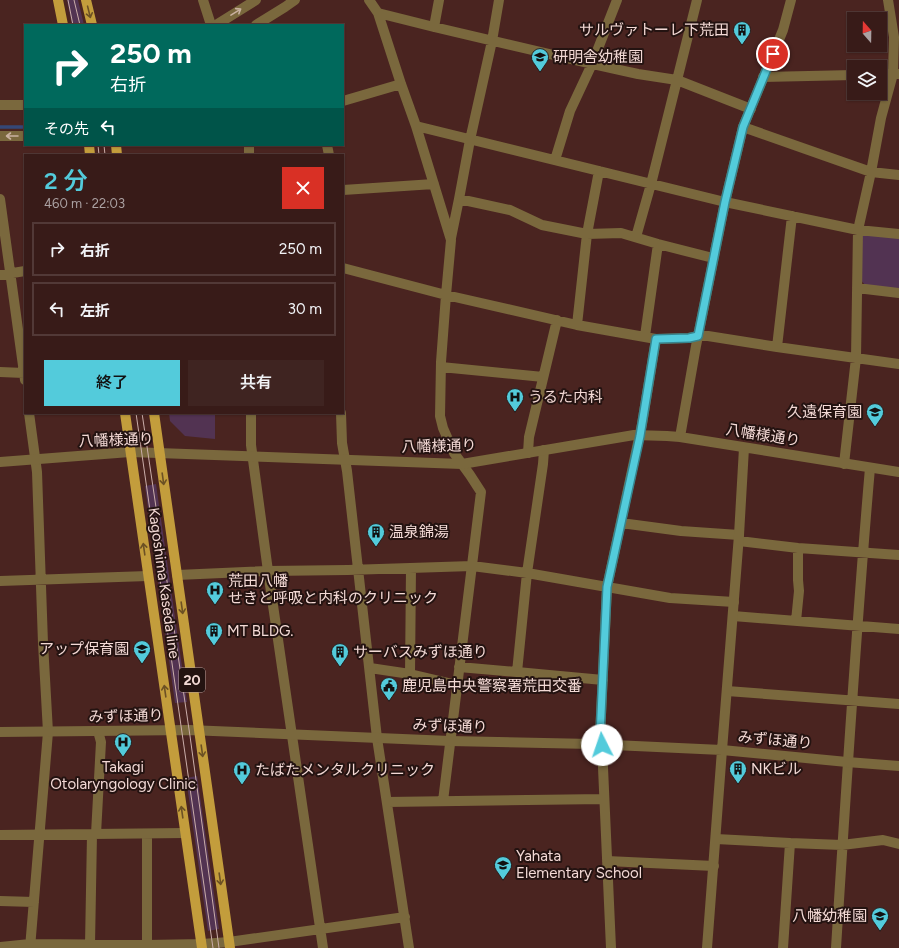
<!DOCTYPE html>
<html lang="ja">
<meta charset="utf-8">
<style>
:root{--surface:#381b18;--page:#3f2421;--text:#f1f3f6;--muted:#aba1a2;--line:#523937;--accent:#53cbdb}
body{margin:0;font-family:Figtree,"Noto Sans JP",sans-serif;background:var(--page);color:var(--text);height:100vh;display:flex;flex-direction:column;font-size:15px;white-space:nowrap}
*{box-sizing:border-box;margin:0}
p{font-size:13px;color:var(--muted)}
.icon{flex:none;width:22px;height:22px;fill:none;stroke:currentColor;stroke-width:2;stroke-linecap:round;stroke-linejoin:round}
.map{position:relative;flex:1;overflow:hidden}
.sheet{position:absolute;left:24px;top:154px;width:320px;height:260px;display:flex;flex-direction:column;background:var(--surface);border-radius:0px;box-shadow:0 1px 3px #0004,0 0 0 1px var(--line)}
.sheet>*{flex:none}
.banner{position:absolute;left:24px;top:24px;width:320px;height:122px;border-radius:0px;box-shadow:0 1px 3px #0004,0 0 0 1px var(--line);background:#00695c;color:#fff;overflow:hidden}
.needle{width:26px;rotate:340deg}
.tools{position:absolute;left:847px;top:12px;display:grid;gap:8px}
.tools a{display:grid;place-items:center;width:40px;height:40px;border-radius:0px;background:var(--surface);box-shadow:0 1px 3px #0004,0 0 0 1px var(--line);font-size:20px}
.pin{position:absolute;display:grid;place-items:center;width:34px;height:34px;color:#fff;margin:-17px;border:2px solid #fff;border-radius:50%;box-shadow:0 1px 4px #0007}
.me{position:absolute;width:44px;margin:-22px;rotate:356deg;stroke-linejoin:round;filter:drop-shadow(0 0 3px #0008)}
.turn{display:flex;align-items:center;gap:14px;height:84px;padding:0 20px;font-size:18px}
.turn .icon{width:52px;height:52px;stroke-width:2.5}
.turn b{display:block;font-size:28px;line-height:34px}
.then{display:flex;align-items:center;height:38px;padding:0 20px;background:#0003;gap:8px;font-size:15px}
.round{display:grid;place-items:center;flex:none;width:42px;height:42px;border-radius:0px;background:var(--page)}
.summary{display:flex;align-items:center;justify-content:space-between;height:68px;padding:0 20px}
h1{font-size:24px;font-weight:600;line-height:30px;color:var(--accent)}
.primary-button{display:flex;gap:8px;margin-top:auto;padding:8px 20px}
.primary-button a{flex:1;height:46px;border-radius:0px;background:var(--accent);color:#111;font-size:16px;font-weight:600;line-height:46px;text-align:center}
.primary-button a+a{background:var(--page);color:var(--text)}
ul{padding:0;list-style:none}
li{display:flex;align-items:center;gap:12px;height:54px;margin:0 8px 6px;padding:0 12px;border:2px solid var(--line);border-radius:0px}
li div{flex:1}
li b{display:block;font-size:15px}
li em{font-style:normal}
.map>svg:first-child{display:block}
.green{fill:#523352}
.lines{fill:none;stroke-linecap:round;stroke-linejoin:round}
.stream{stroke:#354776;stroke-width:3.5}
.minor{stroke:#7a683d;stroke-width:10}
.tertiary{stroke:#7a683d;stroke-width:10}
.primary{stroke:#c39d3c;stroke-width:10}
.tram{stroke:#caada9;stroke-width:1}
.oneway{stroke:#6c5124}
.oneway2{stroke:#c9b1a0}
.route-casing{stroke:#36848e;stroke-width:10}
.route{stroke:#53cbdb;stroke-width:7}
.labels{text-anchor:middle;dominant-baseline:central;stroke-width:4;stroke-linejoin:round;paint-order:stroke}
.shield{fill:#241311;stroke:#b59e9a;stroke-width:1}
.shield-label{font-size:14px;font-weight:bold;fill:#f3d9d5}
.poi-label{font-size:15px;fill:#f3d9d5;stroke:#241311;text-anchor:start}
.street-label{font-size:15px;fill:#f3d9d5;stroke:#241311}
</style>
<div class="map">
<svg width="899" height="948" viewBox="0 0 899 948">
<rect width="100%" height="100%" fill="#4a2420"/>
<path class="green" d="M 67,0 L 78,0 L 84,25 L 72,25 Z
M 865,234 L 899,238 L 899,289 L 865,285 L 860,279 L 862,237 Z
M 169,413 L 215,413 L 215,439 L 185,436 L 170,421 Z
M 156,484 L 187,702 L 175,703 L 145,486 Z
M 197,776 L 219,929 L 208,931 L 186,778 Z"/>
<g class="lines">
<path class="stream" d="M 0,127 L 25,127"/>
<path class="minor" d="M 203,0 L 211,25
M 369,0 L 378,13 L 401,84 L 416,126 L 451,240 L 446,295 L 441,362 L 440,416 L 443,428 L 454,453 L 470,475 L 481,492 L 443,801
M 378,13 L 434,27 L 592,64 L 638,74 L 677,80 L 751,109
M 434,27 L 439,0
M 880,74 L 898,74
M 763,77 L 854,75
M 343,101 L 401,84
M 416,126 L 725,202 L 858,230 L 899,234
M 743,127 L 871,172 L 899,175
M 0,136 L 25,136
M 249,145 L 249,155
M 327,145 L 329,155
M 555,160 L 570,111 L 592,64 L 617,0
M 343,190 L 434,184
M 0,199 L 25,380
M 459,199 L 510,210 L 542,225 L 587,234 L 621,233 L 658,244 L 713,258
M 636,237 L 651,184 L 697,0
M 451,238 L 459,199 L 470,140 L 492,41 L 499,0
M 343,268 L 446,295 L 577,325 L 656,339 L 689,338 L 698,336 L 708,336 L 777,347 L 899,364
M 0,275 L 25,271
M 857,288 L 899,293
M 577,325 L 587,234 L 599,171
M 645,336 L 658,244
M 777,347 L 792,216
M 441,367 L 543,377
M 0,372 L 24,373
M 29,413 L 37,472 L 43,643 L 48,732 L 30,948
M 251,413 L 251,445 L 268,571 L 323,948
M 341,413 L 342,443 L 347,471 L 377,738 L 409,948
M 528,453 L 529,437 L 557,320
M 844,464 L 856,358 L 858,230 L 871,172 L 881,118 L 893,74 L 894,37 L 888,0
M 621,523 L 681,531 L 739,535
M 739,541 L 798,548 L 899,555
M 177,575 L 268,571 L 348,570 L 472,566 L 527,573 L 670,598 L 734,602
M 0,581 L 148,576
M 733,616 L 899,629
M 796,621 L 799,591 L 798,580 L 798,548
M 459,667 L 517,672 L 603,680
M 370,668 L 410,674 L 457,685
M 517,672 L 527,573 L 543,464 L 544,450
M 410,674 L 411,568
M 727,691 L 899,704
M 387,802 L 604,799
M 96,834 L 101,742 L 98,731
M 147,834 L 147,945
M 0,835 L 185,833
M 716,839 L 790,843 L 842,845 L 883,840 L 899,844
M 607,861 L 714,866
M 0,901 L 34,902
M 90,945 L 92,834
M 0,947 L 30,944 L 147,945 L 202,944 L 229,942 L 405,917
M 611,948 L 602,745 L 600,736 L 607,587 L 642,424 L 656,339
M 783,948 L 790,843
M 836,948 C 846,788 856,628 870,468"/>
<path class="tertiary" d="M 216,25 L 256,0
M 256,25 L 285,7 L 295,0
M 0,105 L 25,105
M 680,437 L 696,346 L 725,202 L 743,127 L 783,30 L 791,0
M 0,462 L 130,452 L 462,464 L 634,435 L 667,436 L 680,437 L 899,472
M 0,732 L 189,730 L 450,741 L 592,744 L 722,750 L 847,762 L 899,766
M 707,948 L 722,750 L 739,535 L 744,448"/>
<path class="primary" d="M 58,0 L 63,25
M 86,0 L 92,25
M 89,145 L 90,155
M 116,145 L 117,155
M 125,413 L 202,948
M 154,413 L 230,948"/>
<path class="tram" d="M 68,0 L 73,25
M 74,0 L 80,25
M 98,145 L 99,155
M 104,145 L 105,155
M 136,413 L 213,948
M 142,413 L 190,736 L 219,948"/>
</g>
<defs><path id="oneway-shaft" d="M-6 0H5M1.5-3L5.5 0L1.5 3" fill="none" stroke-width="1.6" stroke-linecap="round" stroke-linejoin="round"/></defs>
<g class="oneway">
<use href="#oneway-shaft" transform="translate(89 12) rotate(76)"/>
<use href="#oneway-shaft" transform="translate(163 479) rotate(82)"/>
<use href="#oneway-shaft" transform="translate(144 549) rotate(-98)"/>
<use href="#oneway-shaft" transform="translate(182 608) rotate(82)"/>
<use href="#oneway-shaft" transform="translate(165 691) rotate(-98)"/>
<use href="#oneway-shaft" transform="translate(202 751) rotate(82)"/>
<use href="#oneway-shaft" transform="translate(182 812) rotate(-98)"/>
<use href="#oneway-shaft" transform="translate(220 879) rotate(82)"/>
</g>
<g class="oneway2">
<use href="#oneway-shaft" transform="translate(236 12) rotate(-32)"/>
<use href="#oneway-shaft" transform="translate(12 136) rotate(180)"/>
</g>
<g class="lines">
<g class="route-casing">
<path id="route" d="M 602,745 L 600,736 L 607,587 L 640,436 L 656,339 L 689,338 L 698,336 L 725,202 L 743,127 L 773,54"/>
</g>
<use href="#route" class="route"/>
</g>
<defs>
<g id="building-pin" transform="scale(0.9)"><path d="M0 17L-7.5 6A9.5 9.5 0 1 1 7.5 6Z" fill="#53cbdb" stroke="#241311"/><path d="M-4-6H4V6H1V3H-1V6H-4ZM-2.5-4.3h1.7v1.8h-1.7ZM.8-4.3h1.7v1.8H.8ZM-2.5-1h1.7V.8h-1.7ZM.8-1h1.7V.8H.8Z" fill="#111"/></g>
<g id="school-pin" transform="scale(0.9)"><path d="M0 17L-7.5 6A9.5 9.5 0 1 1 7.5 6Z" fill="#53cbdb" stroke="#241311"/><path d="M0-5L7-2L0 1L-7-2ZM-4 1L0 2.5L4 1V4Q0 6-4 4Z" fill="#111"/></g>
<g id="hospital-pin" transform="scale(0.9)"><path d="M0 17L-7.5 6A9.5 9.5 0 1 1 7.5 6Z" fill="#53cbdb" stroke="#241311"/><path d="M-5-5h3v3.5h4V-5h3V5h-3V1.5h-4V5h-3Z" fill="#111"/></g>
<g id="civic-pin" transform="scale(0.9)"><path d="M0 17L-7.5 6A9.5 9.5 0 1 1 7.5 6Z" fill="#53cbdb" stroke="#241311"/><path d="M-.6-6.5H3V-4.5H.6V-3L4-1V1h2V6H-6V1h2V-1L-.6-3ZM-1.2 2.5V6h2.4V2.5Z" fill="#111"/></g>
</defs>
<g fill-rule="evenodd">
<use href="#building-pin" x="742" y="30"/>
<use href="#school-pin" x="540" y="57"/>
<use href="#hospital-pin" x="515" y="397"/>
<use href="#school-pin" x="875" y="412"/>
<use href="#building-pin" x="376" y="532"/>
<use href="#hospital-pin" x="215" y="590"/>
<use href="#building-pin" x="214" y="631"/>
<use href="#school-pin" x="142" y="649"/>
<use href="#building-pin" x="340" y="652"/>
<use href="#civic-pin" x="389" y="686"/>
<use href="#hospital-pin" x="123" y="742"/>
<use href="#building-pin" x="738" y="769"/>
<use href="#hospital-pin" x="242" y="770"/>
<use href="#school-pin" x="503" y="865"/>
<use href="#school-pin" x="880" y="916"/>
</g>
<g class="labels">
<rect class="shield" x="179" y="668" width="26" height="24" rx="3"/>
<g class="shield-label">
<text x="192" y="680">20</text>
</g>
<g class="poi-label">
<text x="729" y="30" text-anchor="end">サルヴァトーレ下荒田</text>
<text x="553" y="57">研明舎幼稚園</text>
<text x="528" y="397">うるた内科</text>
<text x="862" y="412" text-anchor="end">久遠保育園</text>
<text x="389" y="532">温泉錦湯</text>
<text x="228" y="581">荒田八幡<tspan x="228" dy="17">せきと呼吸と内科のクリニック</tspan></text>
<text x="227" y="631">MT BLDG.</text>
<text x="129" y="649" text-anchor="end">アップ保育園</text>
<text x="353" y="652">サーバスみずほ通り</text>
<text x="402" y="686">鹿児島中央警察署荒田交番</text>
<text x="123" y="767" text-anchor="middle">Takagi<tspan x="123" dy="17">Otolaryngology Clinic</tspan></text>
<text x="751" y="769">NKビル</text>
<text x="255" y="770">たばたメンタルクリニック</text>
<text x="516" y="856">Yahata<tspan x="516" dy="17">Elementary School</tspan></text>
<text x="867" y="916" text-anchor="end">八幡幼稚園</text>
</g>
<g class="street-label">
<text transform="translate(763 435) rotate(9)">八幡様通り</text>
<text transform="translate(116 440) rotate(-2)">八幡様通り</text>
<text transform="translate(439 446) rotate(-1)">八幡様通り</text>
<text transform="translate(164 583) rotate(82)">Kagoshima Kaseda line</text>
<text transform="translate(126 716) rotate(-1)">みずほ通り</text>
<text transform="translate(450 726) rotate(2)">みずほ通り</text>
<text transform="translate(775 740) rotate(5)">みずほ通り</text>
</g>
</g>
</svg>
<div class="tools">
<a><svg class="needle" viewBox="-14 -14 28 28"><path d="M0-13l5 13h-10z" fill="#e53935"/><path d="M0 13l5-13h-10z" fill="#aba1a2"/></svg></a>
<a><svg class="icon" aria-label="layers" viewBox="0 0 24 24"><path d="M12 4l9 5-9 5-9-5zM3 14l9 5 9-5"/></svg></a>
</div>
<div class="pin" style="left:773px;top:54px;background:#d93025"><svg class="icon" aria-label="arrive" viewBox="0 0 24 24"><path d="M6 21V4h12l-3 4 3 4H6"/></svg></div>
<svg class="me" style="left:602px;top:745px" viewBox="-20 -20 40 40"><circle r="19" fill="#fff"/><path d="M0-13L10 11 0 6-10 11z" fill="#53cbdb"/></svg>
<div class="banner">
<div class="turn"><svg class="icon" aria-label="right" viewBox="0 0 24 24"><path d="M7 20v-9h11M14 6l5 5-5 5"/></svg><div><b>250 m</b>右折</div></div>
<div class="then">その先<svg class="icon" aria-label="left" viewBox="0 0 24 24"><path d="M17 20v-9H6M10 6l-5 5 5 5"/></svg></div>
</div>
<section class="sheet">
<div class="summary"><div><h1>2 分</h1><p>460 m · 22:03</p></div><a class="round" style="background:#d93025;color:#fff"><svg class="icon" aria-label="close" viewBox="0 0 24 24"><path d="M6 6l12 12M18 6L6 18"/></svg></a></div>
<ul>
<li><svg class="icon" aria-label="right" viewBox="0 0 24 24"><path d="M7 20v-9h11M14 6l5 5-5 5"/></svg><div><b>右折</b></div><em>250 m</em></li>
<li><svg class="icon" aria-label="left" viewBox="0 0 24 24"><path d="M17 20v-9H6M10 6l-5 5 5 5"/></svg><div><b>左折</b></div><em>30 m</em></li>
</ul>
<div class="primary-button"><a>終了</a><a>共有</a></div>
</section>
</div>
